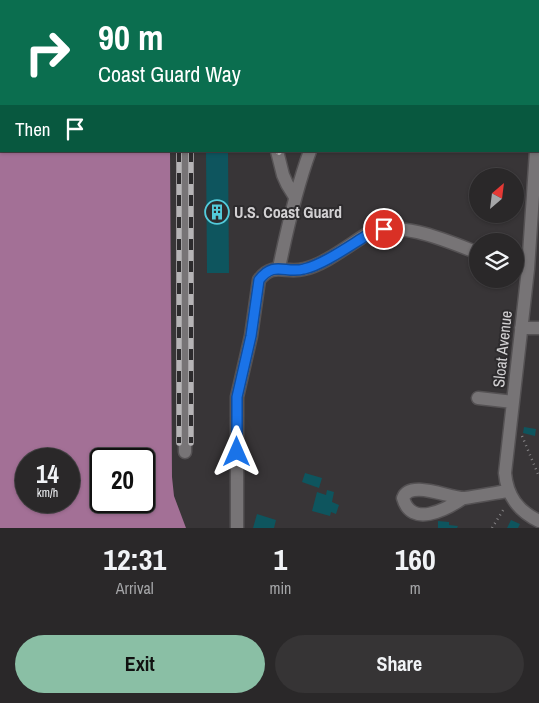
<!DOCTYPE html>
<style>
:root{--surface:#2a2829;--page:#363435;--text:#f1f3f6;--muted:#a5a6a8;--line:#464446;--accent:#8abfa5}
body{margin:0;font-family:"Archivo Narrow",sans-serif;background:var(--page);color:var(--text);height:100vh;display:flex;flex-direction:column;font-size:19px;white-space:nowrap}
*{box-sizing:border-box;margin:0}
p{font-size:16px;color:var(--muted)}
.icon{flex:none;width:28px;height:28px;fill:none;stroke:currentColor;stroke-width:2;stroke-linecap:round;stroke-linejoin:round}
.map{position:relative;height:528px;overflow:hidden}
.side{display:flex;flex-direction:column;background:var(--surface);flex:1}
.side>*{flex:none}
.guide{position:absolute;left:0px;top:0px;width:540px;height:152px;box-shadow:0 1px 4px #0004,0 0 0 1px var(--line);background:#0b6e4f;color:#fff;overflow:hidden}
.needle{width:32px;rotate:28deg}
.tools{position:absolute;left:469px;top:168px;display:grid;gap:10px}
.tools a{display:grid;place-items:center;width:55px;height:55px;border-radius:50%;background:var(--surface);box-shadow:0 1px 4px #0004,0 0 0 1px var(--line);font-size:25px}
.speed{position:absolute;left:15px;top:448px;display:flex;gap:10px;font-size:25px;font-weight:700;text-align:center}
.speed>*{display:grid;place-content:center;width:65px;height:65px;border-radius:50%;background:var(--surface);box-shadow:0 1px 4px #0004,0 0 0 1px var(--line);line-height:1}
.speed small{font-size:12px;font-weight:400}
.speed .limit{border:2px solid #111;border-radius:8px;background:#fff;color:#111}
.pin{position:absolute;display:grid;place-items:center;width:42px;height:42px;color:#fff;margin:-21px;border:2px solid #fff;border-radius:50%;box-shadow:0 1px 5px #0007}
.me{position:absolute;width:55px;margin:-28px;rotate:0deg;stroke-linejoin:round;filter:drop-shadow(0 0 4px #0008)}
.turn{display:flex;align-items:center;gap:18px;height:105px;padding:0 15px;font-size:22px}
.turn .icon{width:65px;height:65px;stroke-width:2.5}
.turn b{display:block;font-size:35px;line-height:42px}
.then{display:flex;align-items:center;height:48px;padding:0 15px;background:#0003;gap:10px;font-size:19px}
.eta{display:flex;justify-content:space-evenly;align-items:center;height:85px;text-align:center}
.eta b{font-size:30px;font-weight:700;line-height:35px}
.button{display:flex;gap:10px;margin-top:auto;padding:10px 15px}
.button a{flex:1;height:58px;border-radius:30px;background:var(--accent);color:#111;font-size:20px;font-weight:700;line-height:58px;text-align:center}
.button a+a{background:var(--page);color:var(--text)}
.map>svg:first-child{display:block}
.water{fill:#a37096;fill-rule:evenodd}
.building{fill:#0e555e}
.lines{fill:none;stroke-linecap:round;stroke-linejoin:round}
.minor-casing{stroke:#555254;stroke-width:15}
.path{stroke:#848284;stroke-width:2.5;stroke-dasharray:1 4;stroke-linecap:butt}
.minor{stroke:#777476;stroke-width:12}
.rail-casing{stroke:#b6b4b6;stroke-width:5.5}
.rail{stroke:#2d2b2d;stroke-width:4;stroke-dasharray:11;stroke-linecap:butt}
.route-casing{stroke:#114b97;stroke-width:12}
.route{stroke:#1a73e8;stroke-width:9}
.labels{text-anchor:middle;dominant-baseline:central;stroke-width:4;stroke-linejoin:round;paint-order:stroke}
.poi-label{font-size:16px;font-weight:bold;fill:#d3d1d3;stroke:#2d2b2d;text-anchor:start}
.street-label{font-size:16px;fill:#d3d1d3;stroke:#2d2b2d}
</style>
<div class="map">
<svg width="539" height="528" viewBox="0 0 539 528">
<rect width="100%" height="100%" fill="#383537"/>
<path class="water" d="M 0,0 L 215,0 L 214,1 L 1,1 L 1,151 L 170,151 L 172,477 L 174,496 L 186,528 L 0,528 ZM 26,459 L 69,459 L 69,501 L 26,501 ZM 101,459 L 144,459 L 144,501 L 101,501 Z"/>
<path class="building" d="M 206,151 L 228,151 L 229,273 L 207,273 Z
M 524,427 L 536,429 L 535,436 L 523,433 Z
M 305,473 L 322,478 L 319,488 L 302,482 Z
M 327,490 L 334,492 L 332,502 L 339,505 L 336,514 L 331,512 L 330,516 L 312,511 L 317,492 L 326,495 Z
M 257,514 L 276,520 L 274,528 L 253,528 Z
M 511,520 L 520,524 L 518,528 L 507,528 Z
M 438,521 L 449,522 L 449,525 L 458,526 L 457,528 L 438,528 Z"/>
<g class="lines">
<g class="minor-casing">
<path id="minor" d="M 394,0 L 397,1
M 238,1 L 239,0
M 371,1 L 374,0
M 539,109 L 539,104
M 539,121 L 539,122
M 185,151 L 185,452
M 277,151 L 283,175 L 287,184 L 295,197
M 536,151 L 528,269 L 505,473 C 507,496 518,511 539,521
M 515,266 L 528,269
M 279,268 C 287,229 296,189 310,151
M 521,328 L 539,328
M 478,398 L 513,402
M 463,498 C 446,510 411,528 403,498 C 410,479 451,499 465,498 C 480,496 494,493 508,491
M 237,528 L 237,397 L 251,336 L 259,280 C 273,261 285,274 304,269 C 324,265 349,245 367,234 C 396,218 450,242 478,253"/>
</g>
<path class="path" d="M 522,436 L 538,474
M 492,528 L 505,507"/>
<use href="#minor" class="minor"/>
<g class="rail-casing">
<path id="rail" d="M 230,1 L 231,0
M 246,1 L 247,0
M 179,151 L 179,443
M 191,151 L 191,443
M 278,151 L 279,152"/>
</g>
<use href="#rail" class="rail"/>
</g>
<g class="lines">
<g class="route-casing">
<path id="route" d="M 237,452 L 237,397 L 251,336 L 259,280 C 274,260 285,274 304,269 C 323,265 352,244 369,234 L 376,230 L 384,229"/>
</g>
<use href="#route" class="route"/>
</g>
<defs>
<g id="building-ring" transform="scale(1.25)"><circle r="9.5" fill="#2d2b2d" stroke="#53cbdb" stroke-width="1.5"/><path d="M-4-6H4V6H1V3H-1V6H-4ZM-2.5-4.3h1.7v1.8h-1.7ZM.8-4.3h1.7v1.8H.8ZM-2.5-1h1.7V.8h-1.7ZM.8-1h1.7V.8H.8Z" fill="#53cbdb"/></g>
</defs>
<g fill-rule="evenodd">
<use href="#building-ring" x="217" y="212"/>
</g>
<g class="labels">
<g class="poi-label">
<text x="234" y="212">U.S. Coast Guard</text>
</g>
<g class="street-label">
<text transform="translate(502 349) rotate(-84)">Sloat Avenue</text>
</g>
</g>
</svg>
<div class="tools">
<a><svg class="needle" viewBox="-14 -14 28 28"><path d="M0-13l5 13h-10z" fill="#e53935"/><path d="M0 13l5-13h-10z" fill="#a5a6a8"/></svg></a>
<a><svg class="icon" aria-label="layers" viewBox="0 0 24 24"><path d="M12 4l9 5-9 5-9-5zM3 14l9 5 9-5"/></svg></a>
</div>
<div class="speed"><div>14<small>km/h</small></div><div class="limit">20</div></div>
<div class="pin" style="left:384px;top:229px;background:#d93025"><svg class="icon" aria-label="arrive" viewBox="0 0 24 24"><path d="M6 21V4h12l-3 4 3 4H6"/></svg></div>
<svg class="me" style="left:237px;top:452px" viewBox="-20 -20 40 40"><path d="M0-17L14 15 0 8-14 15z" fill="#1a73e8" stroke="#fff" stroke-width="4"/></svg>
<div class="guide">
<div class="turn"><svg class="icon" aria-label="right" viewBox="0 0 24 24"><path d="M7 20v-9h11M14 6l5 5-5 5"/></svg><div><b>90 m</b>Coast Guard Way</div></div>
<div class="then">Then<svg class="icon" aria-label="arrive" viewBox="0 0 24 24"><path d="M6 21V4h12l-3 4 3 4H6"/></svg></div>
</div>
</div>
<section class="side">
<div class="eta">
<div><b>12:31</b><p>Arrival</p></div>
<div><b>1</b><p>min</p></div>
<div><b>160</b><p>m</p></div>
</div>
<div class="button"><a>Exit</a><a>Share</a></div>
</section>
